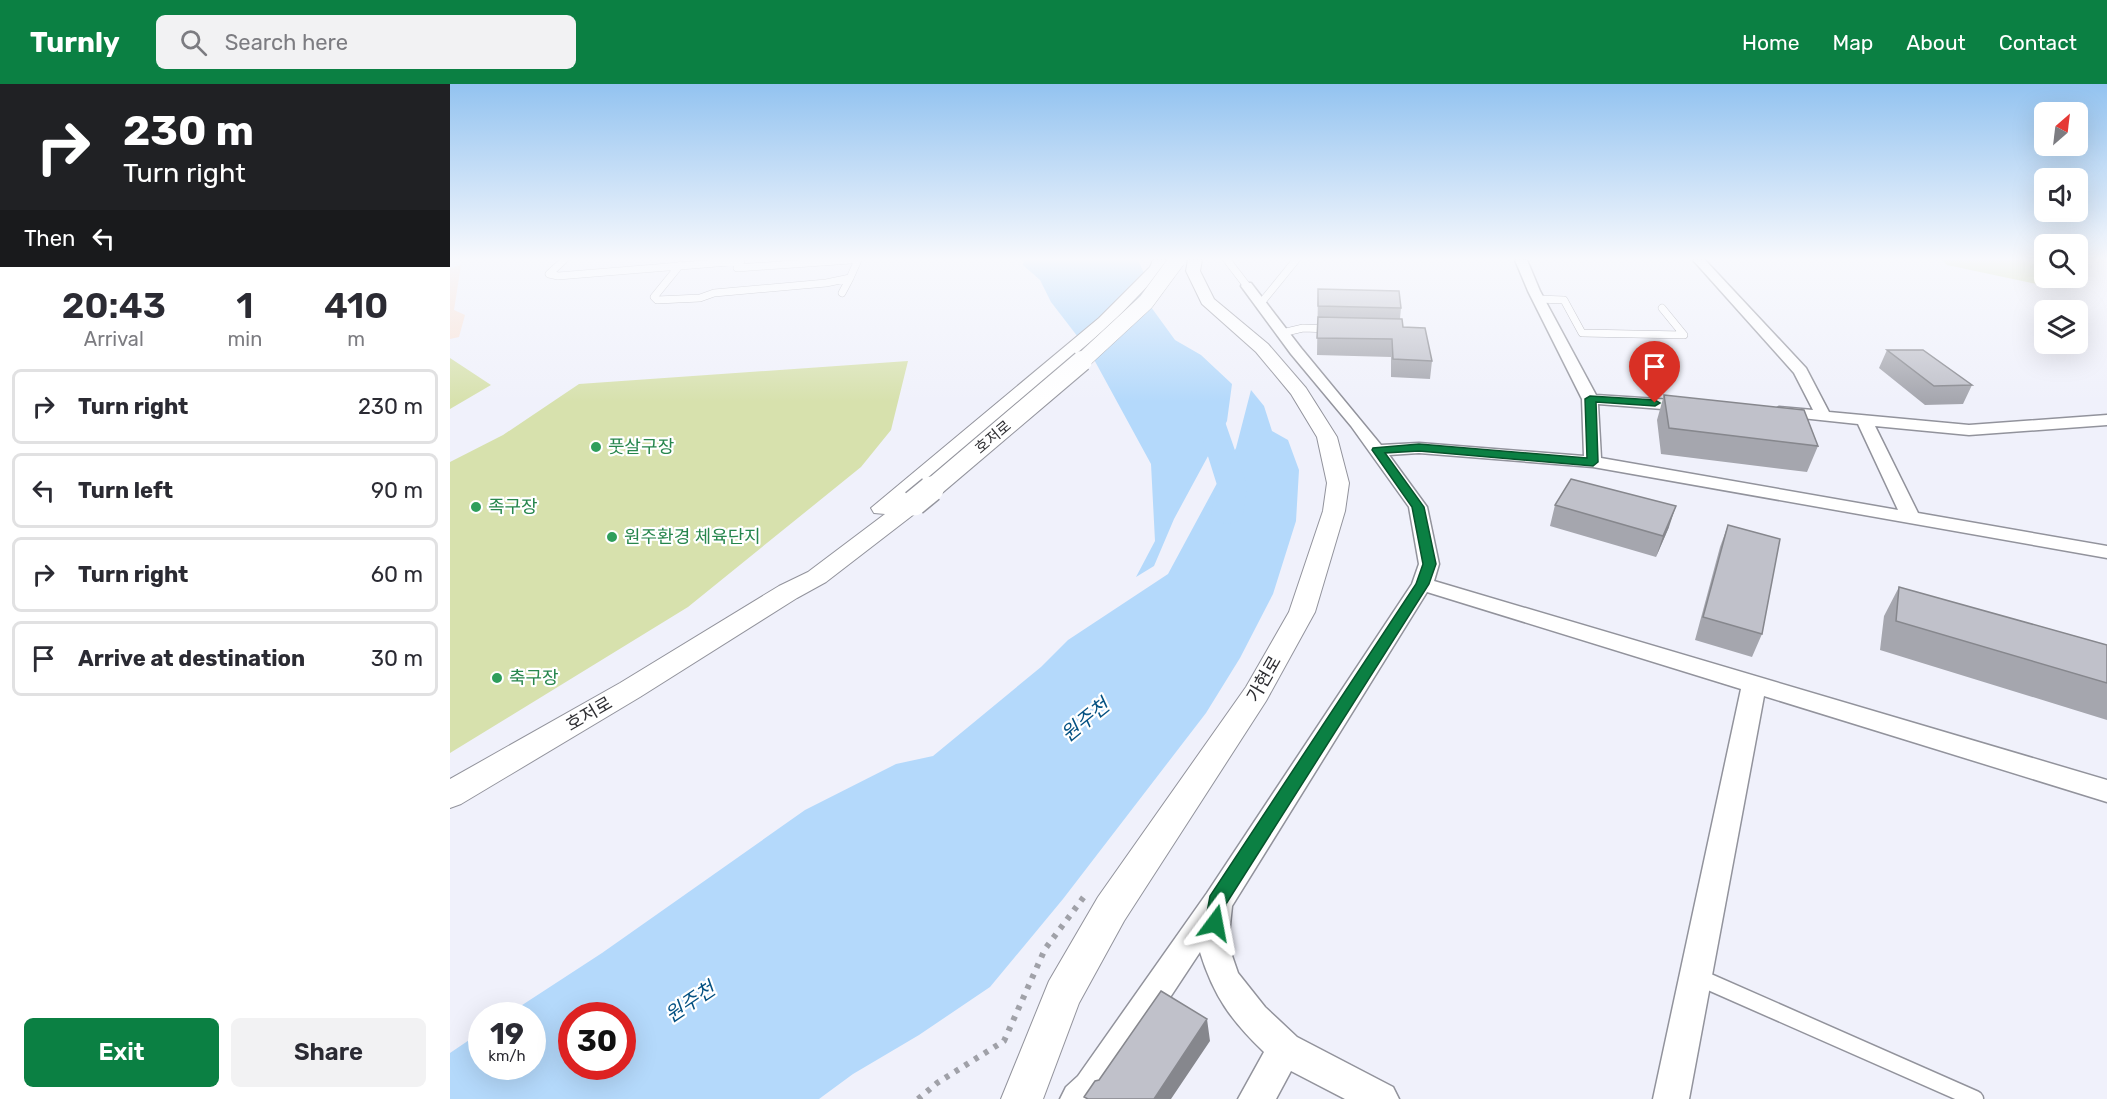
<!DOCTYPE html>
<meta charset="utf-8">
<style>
:root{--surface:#fff;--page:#f2f2f3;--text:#2b2b33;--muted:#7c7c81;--line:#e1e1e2;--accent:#0b8043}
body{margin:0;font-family:Rubik,"Noto Sans KR",sans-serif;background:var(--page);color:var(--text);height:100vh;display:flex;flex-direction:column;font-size:22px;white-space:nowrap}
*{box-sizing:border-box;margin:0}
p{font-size:20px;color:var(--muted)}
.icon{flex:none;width:33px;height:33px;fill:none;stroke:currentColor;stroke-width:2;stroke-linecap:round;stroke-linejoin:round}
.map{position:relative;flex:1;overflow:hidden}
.drawer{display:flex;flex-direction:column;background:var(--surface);width:450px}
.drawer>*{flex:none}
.guide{background:#202124;color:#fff;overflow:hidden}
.needle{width:39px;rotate:28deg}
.controls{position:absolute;left:1584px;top:18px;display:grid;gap:12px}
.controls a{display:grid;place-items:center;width:54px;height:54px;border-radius:9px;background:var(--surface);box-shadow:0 6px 24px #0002;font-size:30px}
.speed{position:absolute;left:18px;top:918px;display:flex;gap:12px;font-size:30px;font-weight:700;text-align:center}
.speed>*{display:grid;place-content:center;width:78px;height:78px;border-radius:50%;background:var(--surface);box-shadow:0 6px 24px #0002;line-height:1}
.speed small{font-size:15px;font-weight:400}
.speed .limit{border:9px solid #d22;background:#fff;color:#111}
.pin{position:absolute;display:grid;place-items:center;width:51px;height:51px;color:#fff;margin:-62px -26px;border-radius:50% 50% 50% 0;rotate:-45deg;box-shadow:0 0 6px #0007}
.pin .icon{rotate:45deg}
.me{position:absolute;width:66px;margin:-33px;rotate:13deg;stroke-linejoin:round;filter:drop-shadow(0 0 4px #0008)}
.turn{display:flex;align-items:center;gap:21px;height:126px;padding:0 24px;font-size:27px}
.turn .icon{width:78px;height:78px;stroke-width:2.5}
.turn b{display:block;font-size:42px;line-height:51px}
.then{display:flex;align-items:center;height:57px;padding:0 24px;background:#0003;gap:12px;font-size:22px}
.eta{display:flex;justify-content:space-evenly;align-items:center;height:102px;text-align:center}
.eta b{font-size:36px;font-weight:600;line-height:42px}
.cta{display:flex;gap:12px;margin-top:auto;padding:12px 24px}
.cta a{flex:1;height:69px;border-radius:9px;background:var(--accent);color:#fff;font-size:24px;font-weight:600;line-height:69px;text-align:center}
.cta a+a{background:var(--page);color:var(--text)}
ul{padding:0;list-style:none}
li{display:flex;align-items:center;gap:18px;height:75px;margin:0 12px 9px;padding:0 12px;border:3px solid var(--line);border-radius:9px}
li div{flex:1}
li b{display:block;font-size:22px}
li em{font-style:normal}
header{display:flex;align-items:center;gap:36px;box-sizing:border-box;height:84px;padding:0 30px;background:var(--accent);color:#fff}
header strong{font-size:28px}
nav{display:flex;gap:33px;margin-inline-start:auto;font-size:21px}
.search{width:420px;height:54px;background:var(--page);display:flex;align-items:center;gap:15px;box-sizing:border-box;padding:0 21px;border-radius:9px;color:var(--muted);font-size:22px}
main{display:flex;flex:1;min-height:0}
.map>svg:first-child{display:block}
.industrial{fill:#f9e2d6}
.green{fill:#d7e1ad}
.water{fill:#b4d9fb;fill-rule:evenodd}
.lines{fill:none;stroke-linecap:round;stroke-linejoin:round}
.river{fill:#b4d9fb;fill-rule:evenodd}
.service-far1-casing{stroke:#92939c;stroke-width:8}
.service-casing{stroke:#92939c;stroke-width:19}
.minor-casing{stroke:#92939c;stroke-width:3}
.tertiary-casing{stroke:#92939c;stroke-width:2}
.path{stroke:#a0a1a8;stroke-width:6;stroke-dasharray:4.5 7;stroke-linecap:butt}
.service-far1{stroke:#fff;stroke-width:7}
.service{stroke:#fff;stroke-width:16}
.minor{fill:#fff;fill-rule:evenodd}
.tertiary{fill:#fff;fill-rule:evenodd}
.tertiary-bridge-far2-casing{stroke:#92939c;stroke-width:17;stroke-linecap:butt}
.tertiary-bridge-far1-casing{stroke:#92939c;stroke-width:22;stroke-linecap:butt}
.tertiary-bridge-casing{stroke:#92939c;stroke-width:28;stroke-linecap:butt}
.tertiary-bridge-far2{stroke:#fff;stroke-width:16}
.tertiary-bridge-far1{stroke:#fff;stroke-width:20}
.tertiary-bridge{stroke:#fff;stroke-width:25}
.wall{fill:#a5a6ae}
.shaded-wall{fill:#86878d}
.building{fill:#c0c1ca;stroke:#86878d;stroke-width:1.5}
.route{fill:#0b8043;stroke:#07532c;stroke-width:1.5}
.leisure-dot{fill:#2e9e5b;stroke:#fff;stroke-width:2}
.labels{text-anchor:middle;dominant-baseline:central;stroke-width:4.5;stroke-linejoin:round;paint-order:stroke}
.far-street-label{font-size:15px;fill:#303034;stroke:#fff}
.leisure-label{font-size:18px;fill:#27864d;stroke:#fff;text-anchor:start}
.street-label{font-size:18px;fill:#303034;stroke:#fff}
.water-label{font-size:20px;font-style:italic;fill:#045182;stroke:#fff}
</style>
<header>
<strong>Turnly</strong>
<div class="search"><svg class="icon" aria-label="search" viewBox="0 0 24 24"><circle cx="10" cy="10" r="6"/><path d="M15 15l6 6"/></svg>Search here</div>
<nav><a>Home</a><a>Map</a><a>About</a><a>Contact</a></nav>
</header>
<main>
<section class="drawer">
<div class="guide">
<div class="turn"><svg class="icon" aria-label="right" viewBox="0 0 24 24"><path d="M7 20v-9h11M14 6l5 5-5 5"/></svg><div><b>230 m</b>Turn right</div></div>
<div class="then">Then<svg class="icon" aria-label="left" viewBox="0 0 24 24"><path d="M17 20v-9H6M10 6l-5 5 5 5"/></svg></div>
</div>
<div class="eta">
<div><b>20:43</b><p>Arrival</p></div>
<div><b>1</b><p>min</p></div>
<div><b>410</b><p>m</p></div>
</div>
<ul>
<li><svg class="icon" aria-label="right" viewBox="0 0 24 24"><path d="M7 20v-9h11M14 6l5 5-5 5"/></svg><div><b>Turn right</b></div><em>230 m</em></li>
<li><svg class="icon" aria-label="left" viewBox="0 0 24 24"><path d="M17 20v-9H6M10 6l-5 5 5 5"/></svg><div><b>Turn left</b></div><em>90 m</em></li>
<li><svg class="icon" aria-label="right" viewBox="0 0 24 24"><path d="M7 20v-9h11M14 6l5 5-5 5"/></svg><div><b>Turn right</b></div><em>60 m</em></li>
<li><svg class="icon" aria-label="arrive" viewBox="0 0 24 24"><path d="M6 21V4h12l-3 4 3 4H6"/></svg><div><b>Arrive at destination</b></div><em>30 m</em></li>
</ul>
<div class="cta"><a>Exit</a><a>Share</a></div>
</section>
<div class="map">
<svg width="1657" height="1015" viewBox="0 0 1657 1015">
<rect width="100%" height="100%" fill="#f0f1fb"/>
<path class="industrial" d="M 11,181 L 4,226 L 15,231 L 9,253 L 0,255 L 0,184 Z"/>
<path class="green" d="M 1492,176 L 1594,176 L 1594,194 L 1603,194 L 1605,204 L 1497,181 Z
M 0,274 L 41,301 L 0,325 Z
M 458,277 L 441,346 L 411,383 L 238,523 L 0,669 L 0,378 L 53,351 L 129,300 Z"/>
<path class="water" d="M 574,176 L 688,176 L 702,207 L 701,223 L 725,256 L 751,271 L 782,300 L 777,337 L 724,435 L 704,482 L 686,493 L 705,457 L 701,380 L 641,270 L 601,218 L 590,196 L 573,181 Z
M 801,306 L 814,322 L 822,347 L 838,356 L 849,386 L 846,437 L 823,510 L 790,574 L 756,629 L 613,815 L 540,903 L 469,951 L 403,990 L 369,1015 L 0,1015 L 0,969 L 31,948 L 32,982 L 82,982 L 82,932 L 57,931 L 152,869 L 355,726 L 446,680 L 483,672 L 591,583 L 618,556 L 718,490 L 786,364 ZM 122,932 L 172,932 L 172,982 L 122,982 Z"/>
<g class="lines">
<path class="river" d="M 745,307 L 754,309 L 772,329 L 797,401 L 793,430 L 788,437 L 777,440 L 766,437 L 761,430 L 767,401 L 745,331 L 732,315 L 736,309 Z"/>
<g class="service-far1-casing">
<path id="service-far1" d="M 114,176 L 99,190 L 108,192 L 291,177 L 287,184 L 401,176
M 777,176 L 797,202
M 230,181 L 204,213 L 207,216 L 250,214 L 264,209 L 376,199 L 400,194 L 408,176
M 392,209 L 400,194
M 1088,215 L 1114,216 L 1132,249 L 1234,251 L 1212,224
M 811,219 L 846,176
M 832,249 L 853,244 L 880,245"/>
</g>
<g class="service-casing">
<path id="service" d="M 1248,893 L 1525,1015"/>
</g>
<g class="minor-casing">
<path id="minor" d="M 1065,176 L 1077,176 L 1090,207 L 1146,311 L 1238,317 L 1246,322 L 1238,327 L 1148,320 L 1151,374 L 1448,426 L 1408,340 L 1323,331 L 1321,328 L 1329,323 L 1363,326 L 1344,289 L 1243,176 L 1255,176 L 1356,284 L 1379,328 L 1519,341 L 1657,331 L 1657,341 L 1519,351 L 1425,342 L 1468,429 L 1657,462 L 1657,474 L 1143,383 L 969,369 L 939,371 L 977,423 L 989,480 L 984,497 L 1657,696 L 1657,718 L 1314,612 L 1239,1015 L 1203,1015 L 1291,605 L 977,508 L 782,822 L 778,860 L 788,889 L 815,923 L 847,953 L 943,1003 L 949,1015 L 895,1015 L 841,987 L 826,1015 L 788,1015 L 814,968 C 781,936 764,913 750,868 L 653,1015 L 610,1015 L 616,1003 L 628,992 L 757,809 L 962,500 L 969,480 L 959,423 L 901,342 L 841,270 L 791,202 L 793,199 L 801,199 L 851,264 L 931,361 L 969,359 L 1134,372 L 1132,315 L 1078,207 Z"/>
</g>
<g class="tertiary-casing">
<path id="tertiary" d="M 703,176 L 717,176 L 711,188 L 661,240 L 457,414 L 472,414 L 475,419 L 472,424 L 376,498 L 347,514 L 190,613 L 11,720 L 0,724 L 0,695 L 170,599 L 329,502 L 358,488 L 435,430 L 424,429 L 421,424 L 649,234 L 700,183 Z
M 738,176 L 752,176 L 750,187 L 764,215 L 818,260 L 856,304 L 887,353 L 899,399 L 895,427 L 865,528 L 816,617 L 674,837 L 629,919 L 593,1015 L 551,1015 L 599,897 L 648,813 L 796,603 L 839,528 L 873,427 L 877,399 L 867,353 L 841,310 L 806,268 L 752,220 L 736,187 Z"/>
</g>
<path class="path" d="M 468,1015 L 487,999 L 554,957 L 595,865 L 636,810"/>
<use href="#service-far1" class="service-far1"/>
<use href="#service" class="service"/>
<use href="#minor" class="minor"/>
<use href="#tertiary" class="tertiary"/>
<g class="tertiary-bridge-far2-casing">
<path id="tertiary-bridge-far2" d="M 630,279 L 696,218 L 727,176"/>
</g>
<g class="tertiary-bridge-far1-casing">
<path id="tertiary-bridge-far1" d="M 479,407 L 632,277"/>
</g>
<g class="tertiary-bridge-casing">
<path id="tertiary-bridge" d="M 464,419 L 481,405"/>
</g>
<use href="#tertiary-bridge-far2" class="tertiary-bridge-far2"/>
<use href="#tertiary-bridge-far1" class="tertiary-bridge-far1"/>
<use href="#tertiary-bridge" class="tertiary-bridge"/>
</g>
<path class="wall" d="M 868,205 L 951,224 L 950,235 L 953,243 L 982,277 L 980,295 L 941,293 L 941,273 L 867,271 Z
M 1437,266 L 1522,301 L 1513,320 L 1475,321 L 1429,284 Z
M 1214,311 L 1368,362 L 1357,388 L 1211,370 L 1207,336 Z
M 1105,421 L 1219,443 L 1206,473 L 1100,442 Z
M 1278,441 L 1312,550 L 1302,573 L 1245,556 L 1270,463 Z
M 1449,503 L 1657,561 L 1657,636 L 1430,566 L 1434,532 Z"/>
<path class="shaded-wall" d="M 1226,422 L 1219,443 L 1206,473 L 1213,452 Z
M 757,935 L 760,957 L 721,1015 L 704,1015 Z"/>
<path class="building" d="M 868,205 L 949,207 L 951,224 L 868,222 Z
M 868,233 L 952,235 L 953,243 L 975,244 L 982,277 L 943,275 L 942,255 L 867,254 Z
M 1437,266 L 1473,266 L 1522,301 L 1484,302 Z
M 1214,311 L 1354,326 L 1368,362 L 1219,344 Z
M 1121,395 L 1226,422 L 1213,452 L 1105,421 Z
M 1278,441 L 1330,455 L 1312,550 L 1253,533 Z
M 1449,503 L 1657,561 L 1657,599 L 1446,537 Z
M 711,907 L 757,935 L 704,1015 L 638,1015 L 634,1013 L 645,997 L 649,996 Z"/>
<linearGradient id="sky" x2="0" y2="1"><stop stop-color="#93c3f0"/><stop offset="0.55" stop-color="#f8f9fd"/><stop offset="1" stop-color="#f8f9fd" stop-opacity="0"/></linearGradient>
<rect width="1657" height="318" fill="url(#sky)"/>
<path class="route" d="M 1140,312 L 1205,316 L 1210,319 L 1205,322 L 1146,318 L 1148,378 L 1143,382 L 969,367 L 935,369 L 974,423 L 986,480 L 979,500 L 776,820 L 772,845 L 765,848 L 758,845 L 755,839 L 760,812 L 966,500 L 973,480 L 962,423 L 922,366 L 923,364 L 969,360 L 1137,374 L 1135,315 Z"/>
<g class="leisure-dot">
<circle cx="146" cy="363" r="6"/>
<circle cx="26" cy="423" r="6"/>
<circle cx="162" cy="453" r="6"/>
<circle cx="47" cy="594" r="6"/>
</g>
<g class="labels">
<g class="far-street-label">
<text transform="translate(543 353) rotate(-40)">호저로</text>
</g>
<g class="leisure-label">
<text x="158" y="363">풋살구장</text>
<text x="38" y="423">족구장</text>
<text x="174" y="453">원주환경 체육단지</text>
<text x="59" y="594">축구장</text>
</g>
<g class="street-label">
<text transform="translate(814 595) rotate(-60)">가현로</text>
<text transform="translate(139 630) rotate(-30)">호저로</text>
</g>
<g class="water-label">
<text transform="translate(635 636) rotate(-39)">원주천</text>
<text transform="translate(240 918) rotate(-34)">원주천</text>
</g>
</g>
</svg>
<div class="controls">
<a><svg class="needle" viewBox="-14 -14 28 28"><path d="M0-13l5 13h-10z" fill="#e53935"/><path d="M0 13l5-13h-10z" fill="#7c7c81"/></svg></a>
<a><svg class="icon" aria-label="sound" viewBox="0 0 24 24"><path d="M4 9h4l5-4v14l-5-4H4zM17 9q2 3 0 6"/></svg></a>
<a><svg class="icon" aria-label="search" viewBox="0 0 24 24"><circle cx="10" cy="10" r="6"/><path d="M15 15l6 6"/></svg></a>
<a><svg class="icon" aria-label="layers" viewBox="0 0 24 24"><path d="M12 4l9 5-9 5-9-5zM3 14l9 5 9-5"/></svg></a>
</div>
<div class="speed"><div>19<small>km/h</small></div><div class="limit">30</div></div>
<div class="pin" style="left:1205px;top:319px;background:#d93025"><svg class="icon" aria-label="arrive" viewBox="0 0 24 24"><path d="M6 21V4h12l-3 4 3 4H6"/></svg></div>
<svg class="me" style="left:765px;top:839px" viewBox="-20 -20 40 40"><path d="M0-17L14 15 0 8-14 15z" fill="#0b8043" stroke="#fff" stroke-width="4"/></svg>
</div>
</main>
